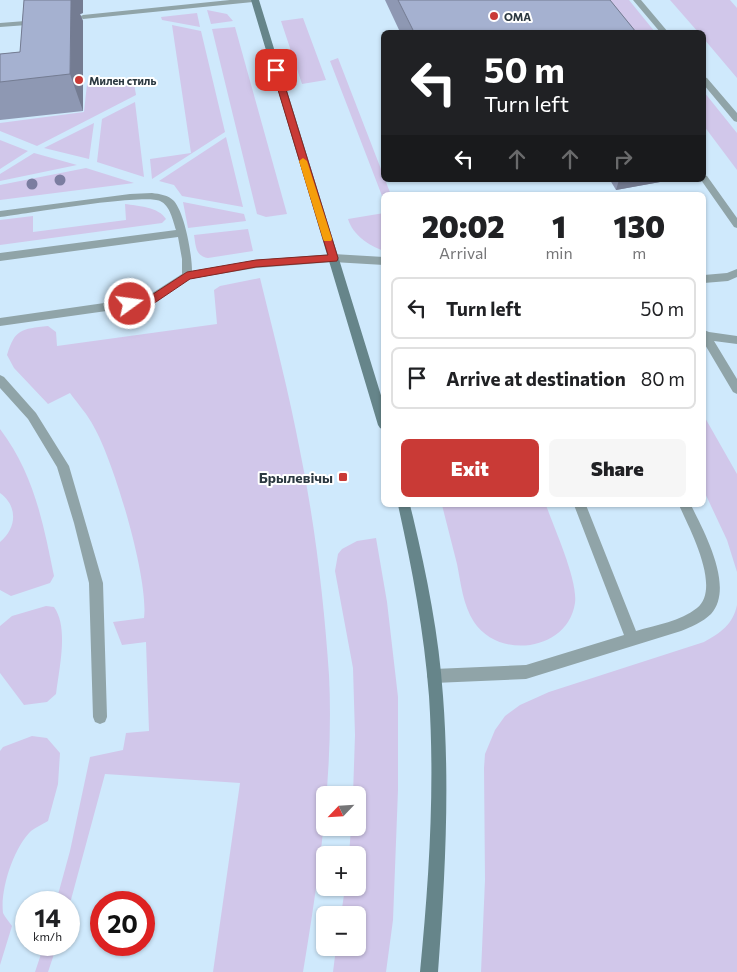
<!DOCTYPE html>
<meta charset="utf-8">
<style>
:root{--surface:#fff;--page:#f6f6f6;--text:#202124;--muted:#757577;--line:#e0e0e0;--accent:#c93a36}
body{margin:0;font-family:Commissioner,sans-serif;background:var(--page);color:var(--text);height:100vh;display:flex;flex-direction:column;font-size:19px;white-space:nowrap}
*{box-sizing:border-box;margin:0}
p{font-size:16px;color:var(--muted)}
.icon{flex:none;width:28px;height:28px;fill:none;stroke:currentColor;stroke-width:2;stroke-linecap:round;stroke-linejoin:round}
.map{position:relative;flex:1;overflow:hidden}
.drawer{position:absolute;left:381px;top:192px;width:325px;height:315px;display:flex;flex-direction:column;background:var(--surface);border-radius:8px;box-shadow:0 1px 4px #0004}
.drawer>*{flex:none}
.top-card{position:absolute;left:381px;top:30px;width:325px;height:152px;border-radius:8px;box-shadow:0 1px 4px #0004;background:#202124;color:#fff;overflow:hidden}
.needle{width:32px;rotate:245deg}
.buttons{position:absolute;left:316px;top:786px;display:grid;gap:10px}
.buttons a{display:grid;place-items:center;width:50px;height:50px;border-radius:8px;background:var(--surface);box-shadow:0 1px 4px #0004;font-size:25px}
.speed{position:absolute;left:15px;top:891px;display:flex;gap:10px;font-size:25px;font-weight:700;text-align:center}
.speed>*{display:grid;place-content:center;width:65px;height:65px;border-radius:50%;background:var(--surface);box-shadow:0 1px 4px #0004;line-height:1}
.speed small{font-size:12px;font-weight:400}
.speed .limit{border:8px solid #d22;background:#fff;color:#111}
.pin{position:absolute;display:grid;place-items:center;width:42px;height:42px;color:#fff;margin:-21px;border-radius:10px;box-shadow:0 2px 8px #0006}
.me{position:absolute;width:55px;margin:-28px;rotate:76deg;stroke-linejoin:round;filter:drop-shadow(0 0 4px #0008)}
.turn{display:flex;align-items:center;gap:18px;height:105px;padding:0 20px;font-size:22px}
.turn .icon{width:65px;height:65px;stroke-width:2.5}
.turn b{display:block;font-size:35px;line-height:42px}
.lanes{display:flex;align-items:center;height:48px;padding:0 20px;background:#0003;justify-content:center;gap:25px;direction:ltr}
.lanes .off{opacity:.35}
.eta{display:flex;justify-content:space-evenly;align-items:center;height:85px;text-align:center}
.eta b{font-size:30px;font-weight:800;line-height:35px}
.cta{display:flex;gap:10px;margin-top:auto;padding:10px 20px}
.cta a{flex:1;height:58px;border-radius:8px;background:var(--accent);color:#fff;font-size:20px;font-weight:800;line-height:58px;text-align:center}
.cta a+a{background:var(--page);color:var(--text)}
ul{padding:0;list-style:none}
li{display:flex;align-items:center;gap:15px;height:62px;margin:0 10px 8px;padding:0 10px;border:2px solid var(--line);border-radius:8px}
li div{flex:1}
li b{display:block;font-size:19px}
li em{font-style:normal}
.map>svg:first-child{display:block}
.green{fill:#d1c7ea}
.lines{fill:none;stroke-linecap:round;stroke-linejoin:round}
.lane{fill:#90a4a8;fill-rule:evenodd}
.secondary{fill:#66858a;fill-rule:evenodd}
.tree{fill:#7b7da0}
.wall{fill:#8e98b3}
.shaded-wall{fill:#747c92}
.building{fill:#a5b1d0;stroke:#747c92}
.route{fill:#c93a36;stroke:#832623}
.slow{fill:#f59e0b}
.poi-dot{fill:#c93a36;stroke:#fff;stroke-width:2}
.labels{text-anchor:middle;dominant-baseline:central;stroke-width:4;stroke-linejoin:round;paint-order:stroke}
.far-poi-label{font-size:11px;font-weight:bold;fill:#2c3941;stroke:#fff;text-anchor:start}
.poi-label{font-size:14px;font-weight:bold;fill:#2c3941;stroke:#fff;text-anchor:end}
</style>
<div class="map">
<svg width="737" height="972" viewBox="0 0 737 972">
<rect width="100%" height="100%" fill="#cfe9fc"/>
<path class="green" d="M 607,0 L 629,0 L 655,32 L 632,32 Z
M 670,0 L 730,0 L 737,8 L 737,78 L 704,39 L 704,32 L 698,32 Z
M 207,10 L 227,14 L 233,21 L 211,24 Z
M 197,13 L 200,27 L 162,20 L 161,17 Z
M 303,18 L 326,80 L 302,84 L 281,21 Z
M 172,25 L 201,31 L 225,132 L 152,179 L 150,159 L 191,153 Z
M 235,27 L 287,214 L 266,217 L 257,214 L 212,29 Z
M 338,58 L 391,195 L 384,195 L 384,201 L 330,61 Z
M 133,78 L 136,95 L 37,146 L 0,131 L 0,123 L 84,112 L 87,84 Z
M 704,92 L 737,133 L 737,170 L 704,126 Z
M 135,102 L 144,177 L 97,162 L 102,119 Z
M 94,123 L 89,159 L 44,148 Z
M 226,137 L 243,207 L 182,196 L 174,185 L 159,181 Z
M 0,140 L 28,151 L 0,169 Z
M 34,153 L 77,165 L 0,181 L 0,174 Z
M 86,168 L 134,183 L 0,200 L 0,185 Z
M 183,202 L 244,214 L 246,221 L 188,228 Z
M 125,204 C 138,206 159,207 166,219 L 162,223 L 0,245 L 0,220 L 33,216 L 33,232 L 126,220 Z
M 384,213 L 384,251 C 368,245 353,235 348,219 Z
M 248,229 L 253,251 L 208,258 C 195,256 196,246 194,235 Z
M 260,278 C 274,335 289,393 300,451 C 315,524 324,601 329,675 C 334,772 319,876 303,972 L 213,972 L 240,783 L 105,774 L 69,907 L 69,902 L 56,902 L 70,851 L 90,757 L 123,750 L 126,733 L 149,731 L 146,642 L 122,645 L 113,622 L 144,618 C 149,579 114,462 94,427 C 88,415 78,404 70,393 L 48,404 L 14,368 L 7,355 C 15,329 21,329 48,326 L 56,332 L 57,346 L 217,324 L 214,290 L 220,286 Z
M 704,416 L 737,474 L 737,572 L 727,540 L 704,491 Z
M 0,429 C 34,474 43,522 54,576 L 50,583 L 11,596 L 0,590 L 0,542 C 17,528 18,506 0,493 Z
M 442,505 L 546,505 C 554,528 578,580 575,603 C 568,651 499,660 474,622 C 463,605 461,584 457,564 C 452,544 447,525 442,505 Z
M 376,538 L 387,602 L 398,697 L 398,790 L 393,920 L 386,972 L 333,972 L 336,948 L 358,948 L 358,915 L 341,915 L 345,888 L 358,888 L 358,855 L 349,855 L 351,828 L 358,828 L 358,795 L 353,795 L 355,735 L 353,668 L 335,571 L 338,554 L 342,549 L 357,541 Z
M 737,605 L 737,972 L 481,972 L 485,880 L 484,768 L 485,754 L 495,730 L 505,716 L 520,705 L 549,692 L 704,642 C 721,633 733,624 737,605 Z
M 46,606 L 54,607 C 69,628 59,668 56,694 L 47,702 L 24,705 L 0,673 L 0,626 L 12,616 Z
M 32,736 L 47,738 L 60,753 L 58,784 L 48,821 C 43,824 36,827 31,831 C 14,847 0,889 3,913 C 5,917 9,922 12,926 L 0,965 L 0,751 L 3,747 Z
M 44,945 L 57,945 L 48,972 L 35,972 Z"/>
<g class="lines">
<path class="lane" d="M 230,0 L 257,0 L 253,2 L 83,19 L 79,17 L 83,15 Z
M 633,0 L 641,0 L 668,32 L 660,32 Z
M 38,20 L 41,20 L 41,24 L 0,27 L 0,23 Z
M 704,77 L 707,78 L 737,113 L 737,122 L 734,121 L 704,85 Z
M 704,175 L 707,176 L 737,218 L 737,228 L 734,227 L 701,180 L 704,180 Z
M 152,193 C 160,194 168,195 174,201 C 185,214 192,255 192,271 L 256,260 L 333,254 L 384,257 L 384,265 L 333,262 L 256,268 L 190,279 L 149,305 L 0,326 L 0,318 L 146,297 L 182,274 L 182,259 L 178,237 L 0,261 L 0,253 L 176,230 C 173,221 170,205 160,201 C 144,193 25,214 0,217 L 0,211 L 130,194 Z
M 737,269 L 737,277 L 728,281 L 704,283 L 704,275 L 727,273 Z
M 704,330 L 709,332 L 737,336 L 737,344 L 714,341 L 737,379 L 737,394 L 733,392 L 704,343 Z
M 0,375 L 4,377 L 36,413 L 69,466 L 103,583 L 107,717 L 105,722 L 100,724 L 95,722 L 93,717 L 89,583 L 74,523 L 57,467 L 28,419 L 0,388 Z
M 574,505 L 586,505 L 636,631 C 656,625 681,621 697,608 C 722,588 689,528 679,505 L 691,505 C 704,532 735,587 711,614 C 703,622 691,627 681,631 L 526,679 L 434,683 L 429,681 L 427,676 L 429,671 L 434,669 L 526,665 L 624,635 Z"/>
<path class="secondary" d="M 251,0 L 259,0 L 384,405 L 384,430 L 380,428 L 378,425 Z
M 398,505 L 410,505 L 413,517 C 427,576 439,636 443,696 C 450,788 445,880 438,972 L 420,972 C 429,880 435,788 429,696 C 424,631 412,568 398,505 Z"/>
</g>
<g class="tree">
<circle cx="60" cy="180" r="5.5"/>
<circle cx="32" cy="184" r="5.5"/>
</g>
<path class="wall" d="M 24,0 L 83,13 L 80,14 L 83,21 L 83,111 L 0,120 L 0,54 L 20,52 Z
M 385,0 L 610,0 L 636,32 L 400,32 Z
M 610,180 L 671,180 L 616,190 Z"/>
<path class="shaded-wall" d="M 71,0 L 83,0 L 83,13 L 80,14 L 83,21 L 83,111 L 70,74 Z
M 619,180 L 671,180 L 616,190 Z"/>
<path class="building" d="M 24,0 L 71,0 L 70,74 L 0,82 L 0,54 L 20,52 Z
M 398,0 L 610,0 L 636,32 L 414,32 Z"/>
<path class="route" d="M 276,68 L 280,70 L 338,258 L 337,261 L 256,267 L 190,279 L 153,304 L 127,306 L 127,301 L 147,298 L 187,272 L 256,260 L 328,255 L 272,70 Z"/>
<path class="slow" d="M 303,158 L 307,161 L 332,239 L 331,241 L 324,241 L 323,239 L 299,161 Z"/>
<g class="poi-dot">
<circle cx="494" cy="16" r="5"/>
<circle cx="79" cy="80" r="5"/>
<rect x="338" y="472" width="10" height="10" rx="2.5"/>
</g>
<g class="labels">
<g class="far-poi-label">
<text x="504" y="16">ОМА</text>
<text x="89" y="80">Милен стиль</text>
</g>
<g class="poi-label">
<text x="333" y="477">Брылевічы</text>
</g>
</g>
</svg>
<div class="buttons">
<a><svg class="needle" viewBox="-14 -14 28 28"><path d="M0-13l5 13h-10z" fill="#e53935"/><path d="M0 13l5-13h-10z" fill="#757577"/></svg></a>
<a>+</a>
<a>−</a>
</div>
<div class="speed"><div>14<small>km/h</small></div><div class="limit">20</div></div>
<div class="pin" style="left:276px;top:70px;background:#d93025"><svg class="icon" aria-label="arrive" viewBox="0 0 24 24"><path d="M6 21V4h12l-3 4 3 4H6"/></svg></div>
<svg class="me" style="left:130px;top:304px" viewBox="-20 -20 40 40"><circle r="17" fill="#c93a36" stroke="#fff" stroke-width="3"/><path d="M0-11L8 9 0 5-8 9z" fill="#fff"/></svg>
<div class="top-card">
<div class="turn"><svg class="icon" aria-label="left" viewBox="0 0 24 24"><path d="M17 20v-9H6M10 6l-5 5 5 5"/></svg><div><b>50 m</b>Turn left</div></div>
<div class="lanes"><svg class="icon" aria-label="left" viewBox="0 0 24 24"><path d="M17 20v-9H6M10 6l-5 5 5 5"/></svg><svg class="icon off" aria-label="ahead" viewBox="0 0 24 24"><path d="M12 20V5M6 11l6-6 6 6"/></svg><svg class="icon off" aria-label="ahead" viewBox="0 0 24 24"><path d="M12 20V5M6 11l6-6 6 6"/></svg><svg class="icon off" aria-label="right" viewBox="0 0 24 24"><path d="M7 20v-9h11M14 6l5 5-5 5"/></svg></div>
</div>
<section class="drawer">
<div class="eta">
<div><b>20:02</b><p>Arrival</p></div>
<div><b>1</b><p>min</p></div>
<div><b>130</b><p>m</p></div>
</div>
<ul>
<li><svg class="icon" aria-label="left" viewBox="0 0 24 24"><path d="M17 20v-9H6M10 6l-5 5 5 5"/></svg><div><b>Turn left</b></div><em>50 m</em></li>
<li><svg class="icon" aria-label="arrive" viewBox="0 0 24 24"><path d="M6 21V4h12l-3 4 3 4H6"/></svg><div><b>Arrive at destination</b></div><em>80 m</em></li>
</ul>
<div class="cta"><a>Exit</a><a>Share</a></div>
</section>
</div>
